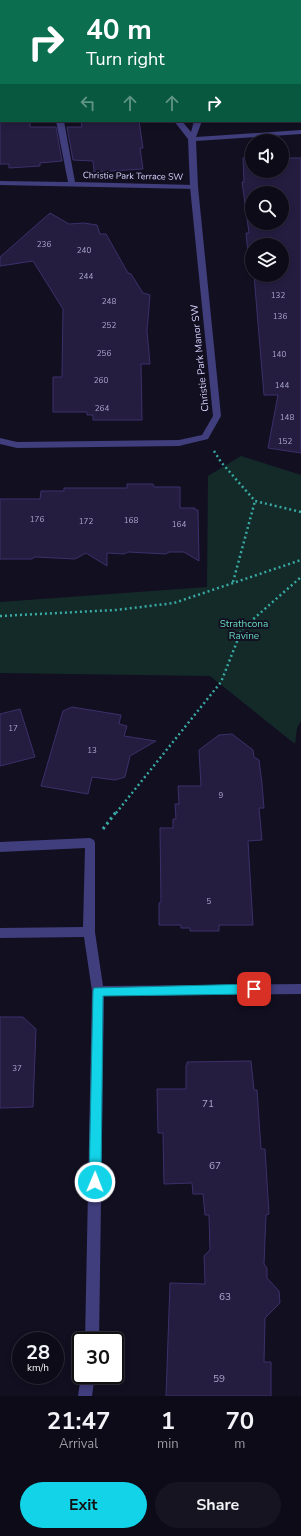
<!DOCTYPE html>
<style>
:root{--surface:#0e0b19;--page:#171422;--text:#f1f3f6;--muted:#9b9ba2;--line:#2e2b38;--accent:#12d3e8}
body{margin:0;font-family:"Nunito Sans",sans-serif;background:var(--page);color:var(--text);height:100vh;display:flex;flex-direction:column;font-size:15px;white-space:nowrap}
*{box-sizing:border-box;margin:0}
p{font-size:13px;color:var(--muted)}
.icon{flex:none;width:22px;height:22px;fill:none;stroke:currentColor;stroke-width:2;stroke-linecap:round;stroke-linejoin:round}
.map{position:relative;height:1396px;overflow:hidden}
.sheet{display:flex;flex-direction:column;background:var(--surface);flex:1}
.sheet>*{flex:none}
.guide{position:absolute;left:0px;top:0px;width:301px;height:122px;box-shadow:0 2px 6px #0003,0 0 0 1px var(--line);background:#0b6e4f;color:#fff;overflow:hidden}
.fabs{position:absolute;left:245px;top:134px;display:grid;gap:8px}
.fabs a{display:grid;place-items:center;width:44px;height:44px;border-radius:50%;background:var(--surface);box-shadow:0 2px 6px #0003,0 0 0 1px var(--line);font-size:20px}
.speed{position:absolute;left:12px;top:1332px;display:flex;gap:8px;font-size:20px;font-weight:700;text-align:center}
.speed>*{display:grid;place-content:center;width:52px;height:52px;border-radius:50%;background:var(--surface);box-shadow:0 2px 6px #0003,0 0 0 1px var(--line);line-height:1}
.speed small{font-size:10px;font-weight:400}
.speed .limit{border:2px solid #111;border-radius:6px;background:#fff;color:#111}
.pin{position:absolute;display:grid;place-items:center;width:34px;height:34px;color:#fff;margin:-17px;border-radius:8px;box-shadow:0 2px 6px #0006}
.me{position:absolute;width:44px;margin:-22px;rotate:1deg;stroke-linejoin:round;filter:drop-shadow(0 0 3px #0008)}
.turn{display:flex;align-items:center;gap:14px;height:84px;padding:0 20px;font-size:18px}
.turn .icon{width:52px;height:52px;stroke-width:2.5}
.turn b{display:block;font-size:28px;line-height:34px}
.lanes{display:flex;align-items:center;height:38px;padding:0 20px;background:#0003;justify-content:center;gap:20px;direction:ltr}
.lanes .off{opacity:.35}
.eta{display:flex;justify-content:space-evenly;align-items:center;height:68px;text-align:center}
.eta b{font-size:24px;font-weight:700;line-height:28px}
.action{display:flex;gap:8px;margin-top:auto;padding:8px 20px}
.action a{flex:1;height:46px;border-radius:24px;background:var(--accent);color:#111;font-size:16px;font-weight:700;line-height:46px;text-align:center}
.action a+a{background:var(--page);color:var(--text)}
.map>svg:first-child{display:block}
.green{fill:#132a29}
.building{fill:#241d40;stroke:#3c306a;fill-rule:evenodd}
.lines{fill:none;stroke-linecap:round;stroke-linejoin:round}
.path-far1{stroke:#38aaa3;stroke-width:2.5;stroke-dasharray:2 3;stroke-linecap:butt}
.path{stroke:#38aaa3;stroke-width:3;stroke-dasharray:2.5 3.5;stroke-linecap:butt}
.service{fill:#403e7c;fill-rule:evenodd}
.minor{fill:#403e7c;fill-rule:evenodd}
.route{fill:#12d3e8;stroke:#0c8997}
.labels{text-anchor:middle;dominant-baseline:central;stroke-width:4;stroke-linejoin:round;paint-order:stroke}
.number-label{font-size:8px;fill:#aaa5cd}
.far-street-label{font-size:9px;fill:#d7d2fc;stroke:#120f21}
.street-label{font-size:10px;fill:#d7d2fc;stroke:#120f21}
.park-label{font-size:10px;fill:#64d6b9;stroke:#120f21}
.near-number-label{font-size:10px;fill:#aaa5cd}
</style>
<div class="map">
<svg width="301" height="1396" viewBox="0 0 301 1396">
<rect width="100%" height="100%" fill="#120f21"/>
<path class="green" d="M 241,456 L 301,475 L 301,721 L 297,728 L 295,744 L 210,676 L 0,673 L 0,602 L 207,587 L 208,476 Z"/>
<path class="building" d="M 0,121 L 30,121 L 30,127 L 56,127 L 62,161 L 40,163 L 40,166 L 9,168 L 9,164 L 0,164 Z
M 81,121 L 139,121 L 143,148 L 140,148 L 143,169 L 94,172 L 93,161 L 73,160 L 67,127 L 82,127 Z
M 243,158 L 252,158 L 252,171 L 282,171 L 282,158 L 301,158 L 301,453 L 268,448 L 278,395 L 264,395 L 254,275 L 250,275 L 246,233 L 249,233 L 242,182 L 244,182 ZM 252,193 L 282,193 L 282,223 L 252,223 ZM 252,245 L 282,245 L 282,275 L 252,275 Z
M 50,213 L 69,224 L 84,223 L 97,225 L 100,234 L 106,234 L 128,273 L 131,274 L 143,293 L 150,295 L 147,331 L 150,364 L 141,364 L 142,420 L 93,420 L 93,415 L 87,415 L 87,412 L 53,412 L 53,377 L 62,377 L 63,309 L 33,261 L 0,266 L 0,257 Z
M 127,484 L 153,484 L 154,487 L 180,487 L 180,508 L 195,508 L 195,510 L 198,510 L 199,561 L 184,552 L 169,552 L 166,554 L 128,552 L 124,554 L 107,553 L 107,566 L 86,553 L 75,559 L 35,557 L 32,559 L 0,559 L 0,499 L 40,499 L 41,491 L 64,491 L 64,488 L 127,488 Z
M 72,707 L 121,715 L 119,724 L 127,726 L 124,736 L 156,741 L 130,756 L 125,777 L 115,780 L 92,777 L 88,794 L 41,786 L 63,711 Z
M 20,709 L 35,757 L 0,766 L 0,714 Z
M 232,734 L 253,750 L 254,757 L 259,760 L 262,784 L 264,808 L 259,808 L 262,840 L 248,841 L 253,925 L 219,925 L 219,931 L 190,931 L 190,928 L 181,928 L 181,925 L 159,925 L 159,903 L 161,902 L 160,828 L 173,828 L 173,819 L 176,819 L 175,804 L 179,804 L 178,786 L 201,786 L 199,750 L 219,735 Z
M 0,1017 L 23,1017 L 36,1029 L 33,1107 L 0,1108 Z
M 251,1061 L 254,1090 L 257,1090 L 261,1149 L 265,1149 L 269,1214 L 266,1215 L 264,1264 L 267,1268 L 267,1278 L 279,1291 L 280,1303 L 265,1318 L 264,1362 L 271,1362 L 271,1396 L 166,1396 L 170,1283 L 205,1284 L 204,1256 L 210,1250 L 209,1215 L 205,1215 L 203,1194 L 193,1194 L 192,1183 L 164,1184 L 163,1133 L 158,1133 L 157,1089 L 186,1089 L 186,1065 L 187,1065 L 187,1062 Z"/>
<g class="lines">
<path class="path-far1" d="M 214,451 L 221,462 L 255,501 L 301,512
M 233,582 L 255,501
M 0,616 L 116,610 L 174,603 L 301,560
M 116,813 L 221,682 L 242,629 L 301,577"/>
<path class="path" d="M 103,829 L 116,812"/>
<path class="service" d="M 51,0 L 57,0 L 57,1 L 51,1 Z
M 0,86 L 1,86 L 1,90 L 0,90 Z
M 56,121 L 64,121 L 75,182 L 194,185 L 198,187 L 194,189 L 0,185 L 0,181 L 68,182 Z"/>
<path class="minor" d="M 157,0 L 163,0 L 163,1 L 157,1 Z
M 190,0 L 196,0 L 196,1 L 190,1 Z
M 300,14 L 301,14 L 301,18 L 300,18 Z
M 0,20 L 1,20 L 1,24 L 0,24 Z
M 174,121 L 182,121 L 191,132 L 194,121 L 202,121 L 196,137 L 301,130 L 301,134 L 196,141 L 198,187 L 221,416 L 208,439 L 179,446 L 17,448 L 0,444 L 0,438 L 17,442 L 179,440 L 202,435 L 213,416 L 190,187 L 188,139 Z
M 90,838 L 94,840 L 95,843 L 95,932 L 103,986 L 301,984 L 301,994 L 104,996 L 99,1341 L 85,1341 L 92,991 L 84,937 L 0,938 L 0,928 L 83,927 L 85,848 L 0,852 L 0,842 Z
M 81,1375 L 95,1375 L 92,1396 L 78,1396 Z"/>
</g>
<path class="route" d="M 254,984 L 258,986 L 259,989 L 258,993 L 254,994 L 103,996 L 101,1182 L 99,1186 L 95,1188 L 91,1186 L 89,1182 L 93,991 L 94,988 Z"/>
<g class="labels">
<g class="number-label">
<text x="44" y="244">236</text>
<text x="84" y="250">240</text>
<text x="86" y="276">244</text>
<text x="278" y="295">132</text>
<text x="109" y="301">248</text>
<text x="280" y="316">136</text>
<text x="109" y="325">252</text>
<text x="104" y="353">256</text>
<text x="279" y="354">140</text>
<text x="101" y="380">260</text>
<text x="282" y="385">144</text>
<text x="102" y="408">264</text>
<text x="287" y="417">148</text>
<text x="285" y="441">152</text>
<text x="37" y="519">176</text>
<text x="131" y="520">168</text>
<text x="86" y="521">172</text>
<text x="179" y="524">164</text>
<text x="13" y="728">17</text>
<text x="92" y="750">13</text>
<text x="221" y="795">9</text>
<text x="209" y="901">5</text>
<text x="17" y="1068">37</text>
</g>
<g class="far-street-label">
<text transform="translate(133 176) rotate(1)">Christie Park Terrace SW</text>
</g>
<g class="street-label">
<text transform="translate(200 358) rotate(-96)">Christie Park Manor SW</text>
</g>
<g class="park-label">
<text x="244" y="624">Strathcona<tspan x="244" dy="12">Ravine</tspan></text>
</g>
<g class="near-number-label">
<text x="208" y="1104">71</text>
<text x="215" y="1166">67</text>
<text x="225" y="1297">63</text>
<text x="219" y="1379">59</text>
</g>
</g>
</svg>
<div class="fabs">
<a><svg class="icon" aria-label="sound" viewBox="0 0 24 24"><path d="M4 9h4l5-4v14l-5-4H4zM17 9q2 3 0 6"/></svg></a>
<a><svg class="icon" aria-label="search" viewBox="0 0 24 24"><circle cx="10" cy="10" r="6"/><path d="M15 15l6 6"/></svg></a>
<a><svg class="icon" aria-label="layers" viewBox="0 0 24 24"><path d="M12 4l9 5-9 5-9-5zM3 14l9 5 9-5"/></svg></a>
</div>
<div class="speed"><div>28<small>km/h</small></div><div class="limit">30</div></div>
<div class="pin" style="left:254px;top:989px;background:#d93025"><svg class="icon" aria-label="arrive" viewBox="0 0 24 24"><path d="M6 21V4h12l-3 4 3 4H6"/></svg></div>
<svg class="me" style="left:95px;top:1182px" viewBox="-20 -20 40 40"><circle r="17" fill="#12d3e8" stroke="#fff" stroke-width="3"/><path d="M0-11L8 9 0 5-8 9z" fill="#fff"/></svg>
<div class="guide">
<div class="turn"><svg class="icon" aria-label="right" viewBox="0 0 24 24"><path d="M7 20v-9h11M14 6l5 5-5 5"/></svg><div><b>40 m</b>Turn right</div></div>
<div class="lanes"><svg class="icon off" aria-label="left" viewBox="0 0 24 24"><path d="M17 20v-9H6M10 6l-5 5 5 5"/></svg><svg class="icon off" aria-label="ahead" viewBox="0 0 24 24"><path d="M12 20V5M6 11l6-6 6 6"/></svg><svg class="icon off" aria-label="ahead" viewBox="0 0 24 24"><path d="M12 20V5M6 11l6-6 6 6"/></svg><svg class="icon" aria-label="right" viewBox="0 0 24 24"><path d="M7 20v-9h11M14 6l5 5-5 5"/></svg></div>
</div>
</div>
<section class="sheet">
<div class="eta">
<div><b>21:47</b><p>Arrival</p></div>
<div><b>1</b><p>min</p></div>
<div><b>70</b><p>m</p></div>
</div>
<div class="action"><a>Exit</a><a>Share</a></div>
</section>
